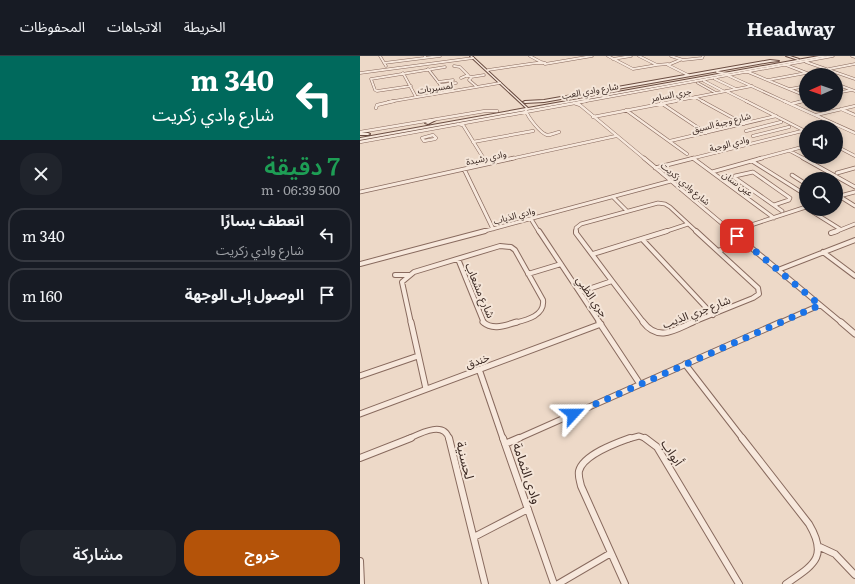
<!DOCTYPE html>
<html lang="ar">
<meta charset="utf-8">
<style>
:root{--surface:#171b24;--page:#20242c;--text:#f1f3f6;--muted:#9ea1a6;--line:#363941;--accent:#b45309}
body{margin:0;font-family:Literata,"Noto Sans Arabic",serif;background:var(--page);color:var(--text);direction:rtl;height:100vh;display:flex;flex-direction:column;font-size:15px;white-space:nowrap}
*{box-sizing:border-box;margin:0}
p{font-size:13px;color:var(--muted)}
.icon{flex:none;width:22px;height:22px;fill:none;stroke:currentColor;stroke-width:2;stroke-linecap:round;stroke-linejoin:round}
.map{position:relative;flex:1;overflow:hidden;direction:ltr}
.drawer{display:flex;flex-direction:column;background:var(--surface);width:360px}
.drawer>*{flex:none}
.banner{background:#00695c;color:#fff;overflow:hidden}
.needle{width:26px;rotate:268deg}
.tools{position:absolute;left:439px;top:12px;display:grid;gap:8px}
.tools a{display:grid;place-items:center;width:44px;height:44px;border-radius:50%;background:var(--surface);box-shadow:0 2px 6px #0003;font-size:20px}
.pin{position:absolute;display:grid;place-items:center;width:34px;height:34px;color:#fff;margin:-17px;border-radius:8px;box-shadow:0 2px 6px #0006}
.me{position:absolute;width:44px;margin:-22px;rotate:66deg;stroke-linejoin:round;filter:drop-shadow(0 0 3px #0008)}
.turn{display:flex;align-items:center;gap:14px;height:84px;padding:0 20px;font-size:18px}
.turn .icon{width:52px;height:52px;stroke-width:2.5}
.turn b{display:block;font-size:28px;line-height:34px}
.round{display:grid;place-items:center;flex:none;width:42px;height:42px;border-radius:16px;background:var(--page)}
.overview{display:flex;align-items:center;justify-content:space-between;height:68px;padding:0 20px}
h1{font-size:24px;font-weight:600;line-height:30px;color:#1e9e55}
.primary-button{display:flex;gap:8px;margin-top:auto;padding:8px 20px}
.primary-button a{flex:1;height:46px;border-radius:16px;background:var(--accent);color:#fff;font-size:16px;font-weight:600;line-height:46px;text-align:center}
.primary-button a+a{background:var(--page);color:var(--text)}
ul{padding:0;list-style:none}
li{display:flex;align-items:center;gap:12px;height:54px;margin:0 8px 6px;padding:0 12px;border:2px solid var(--line);border-radius:16px}
li div{flex:1}
li b{display:block;font-size:15px}
li em{font-style:normal}
header{display:flex;align-items:center;gap:24px;box-sizing:border-box;height:56px;padding:0 20px;background:var(--surface);border-bottom:1px solid var(--line)}
header strong{font-size:19px}
nav{display:flex;gap:22px;margin-inline-start:auto;font-size:14px}
main{display:flex;flex:1;min-height:0}
.map>svg:first-child{display:block}
.lines{fill:none;stroke-linecap:round;stroke-linejoin:round}
.street-far5-casing{stroke:#886a5e;stroke-width:3}
.street-far4-casing{stroke:#886a5e;stroke-width:3.5}
.street-far3-casing{stroke:#886a5e;stroke-width:4.5}
.street-far2-casing{stroke:#886a5e;stroke-width:6}
.street-far1-casing{stroke:#886a5e;stroke-width:7}
.street-casing{stroke:#886a5e;stroke-width:8}
.secondary-casing{stroke:#6a4c41;stroke-width:2}
.street-far5{stroke:#f7e8dc;stroke-width:2}
.street-far4{stroke:#f7e8dc;stroke-width:2.5}
.street-far3{stroke:#f7e8dc;stroke-width:3}
.street-far2{stroke:#f7e8dc;stroke-width:4}
.street-far1{stroke:#f7e8dc;stroke-width:5}
.street{stroke:#f7e8dc;stroke-width:6}
.secondary{fill:#f7e8dc;fill-rule:evenodd}
.route{stroke:#1a73e8;stroke-width:7;stroke-dasharray:0 12.6}
.labels{text-anchor:middle;dominant-baseline:central;stroke-width:4;stroke-linejoin:round;paint-order:stroke}
.far-street-label{font-size:9px;fill:#392721;stroke:#f4e5d8}
.street-label{font-size:11px;fill:#392721;stroke:#f4e5d8}
.near-street-label{font-size:13px;fill:#392721;stroke:#f4e5d8}
</style>
<header>
<strong>Headway</strong>
<nav><a>الخريطة</a><a>الاتجاهات</a><a>المحفوظات</a></nav>
</header>
<main>
<div class="map">
<svg width="495" height="528" viewBox="0 0 495 528">
<rect width="100%" height="100%" fill="#edd9c8"/>
<g class="lines">
<g class="street-far5-casing">
<path id="street-far5" d="M 20,0 L 26,10
M 170,0 L 181,6
M 248,0 L 273,13 L 297,9 L 279,0
M 311,0 L 323,4 L 342,2 L 343,0
M 492,0 L 495,1
M 64,2 L 80,0
M 253,3 L 271,0
M 320,4 L 308,9 L 328,19
M 181,6 L 185,7 L 176,7 Z
M 446,6 L 495,23
M 24,7 L 64,2 L 65,0
M 185,8 L 232,0
M 296,9 L 308,8
M 426,9 L 452,19
M 94,10 L 100,11 L 108,19 L 101,22
M 68,13 L 86,36
M 469,13 L 495,8
M 128,14 L 176,7
M 357,16 L 367,18
M 388,16 L 446,40
M 0,17 L 113,2
M 43,17 L 56,41
M 367,19 L 426,46
M 108,20 L 112,21 L 109,24 L 117,31
M 111,21 L 124,19
M 355,23 L 376,33
M 408,24 L 446,17
M 344,25 L 363,35
M 78,26 L 93,24
M 338,27 L 356,37
M 476,28 L 495,35
M 80,29 L 96,27
M 51,30 L 17,35 L 15,34 L 11,23 L 85,11
M 430,33 L 446,30
M 366,35 L 388,46
M 476,37 L 492,34
M 335,41 L 344,46
M 28,46 L 140,27
M 221,46 L 473,0
M 310,46 L 392,30
M 439,46 L 446,44"/>
</g>
<g class="street-far4-casing">
<path id="street-far4" d="M 342,45 L 384,68
M 386,45 L 445,75
M 424,45 L 495,77
M 214,47 L 220,49 L 285,103
M 301,47 L 346,77
M 431,48 L 443,45
M 16,52 L 17,49 L 34,45
M 481,53 L 495,59
M 266,54 L 327,98
M 166,55 C 168,61 180,77 187,79 C 191,79 195,77 199,76
M 456,59 L 495,50
M 233,61 L 316,45
M 98,68 L 103,69 L 124,103
M 461,71 L 475,68
M 386,75 L 421,66
M 0,76 L 125,55 L 137,55
M 73,79 L 76,82 L 75,83 L 64,85 L 62,82 Z
M 393,80 L 429,71
M 310,85 L 416,60
M 0,86 L 226,45
M 113,86 L 173,75
M 476,90 L 495,100
M 430,95 L 445,103
M 150,103 L 256,80
M 330,103 L 446,74
M 398,103 L 446,90"/>
</g>
<g class="street-far3-casing">
<path id="street-far3" d="M 123,102 L 127,108
M 284,102 L 372,176
M 443,102 L 495,131
M 334,103 L 414,162
M 392,105 L 446,139
M 295,112 L 334,102
M 104,113 L 133,173
M 352,116 L 402,102
M 477,117 L 495,112
M 432,119 L 446,128
M 0,136 L 154,102
M 479,140 L 495,150
M 253,141 L 267,155
M 476,141 L 495,136
M 414,149 L 429,144 L 430,142 L 393,116 L 375,120 L 375,122 L 422,155
M 448,153 L 480,173
M 171,163 L 179,176
M 388,170 L 446,151
M 121,176 L 311,125
M 216,176 L 216,172 L 221,168 L 298,147 L 305,148 L 310,151 L 337,176
M 304,176 L 328,168
M 475,176 L 495,168"/>
</g>
<g class="street-far2-casing">
<path id="street-far2" d="M 179,175 L 240,267
M 216,175 L 216,177 L 252,225
M 371,175 L 482,267
M 471,177 L 477,175
M 282,183 L 353,259
M 358,195 L 384,186
M 463,196 L 495,220
M 233,198 L 307,175
M 98,203 L 124,267
M 0,208 L 125,175
M 418,214 L 495,184
M 168,218 L 201,208
M 35,219 L 49,219
M 252,225 L 284,267
M 220,236 L 252,225
M 51,267 L 42,226 L 54,216 L 140,190 L 151,191 L 155,194 L 183,244 C 185,260 166,264 154,267
M 331,267 L 393,242 L 399,238 L 398,232 L 336,175
M 419,267 L 460,249"/>
</g>
<g class="street-far1-casing">
<path id="street-far1" d="M 51,266 L 66,333
M 123,266 C 133,275 146,269 157,266
M 239,266 L 280,328
M 283,266 C 298,286 315,274 333,266
M 481,266 L 495,278
M 325,308 L 383,383
M 119,313 L 143,383
M 0,320 L 58,300
M 0,358 L 241,268
M 48,383 C 59,378 84,364 89,383
M 157,383 L 421,266
M 268,383 L 279,380 L 287,383"/>
</g>
<g class="street-casing">
<path id="street" d="M 89,382 L 125,528
M 143,382 L 194,528
M 285,382 L 297,391 L 379,528
M 382,382 L 449,468 C 469,502 453,509 426,528
M 145,388 L 159,382
M 0,402 L 51,382
M 114,481 L 168,453
M 460,491 L 475,498 L 495,519
M 0,505 L 1,528
M 198,528 L 251,497
M 265,528 L 221,430 C 220,425 218,420 219,415 C 223,399 256,387 270,382"/>
</g>
<g class="secondary-casing">
<path id="secondary" d="M 110,0 L 112,0 L 168,52 L 459,0 L 473,0 L 463,1 L 0,84 L 0,82 L 166,52 Z
M 426,0 L 430,0 L 439,3 L 438,4 Z
M 410,4 L 419,5 L 410,6 L 184,46 L 165,47 L 163,46 L 165,45 L 184,44 Z
M 73,63 L 76,64 L 68,68 L 65,67 Z
M 0,77 L 8,77 L 10,78 L 8,79 L 0,79 Z"/>
</g>
<use href="#street-far5" class="street-far5"/>
<use href="#street-far4" class="street-far4"/>
<use href="#street-far3" class="street-far3"/>
<use href="#street-far2" class="street-far2"/>
<use href="#street-far1" class="street-far1"/>
<use href="#street" class="street"/>
<use href="#secondary" class="secondary"/>
</g>
<g class="lines">
<path class="route" d="M 213,358 L 460,249 L 377,180"/>
</g>
<g class="labels">
<g class="far-street-label">
<text transform="translate(75 31) rotate(-9)">لمسيربات</text>
<text transform="translate(230 34) rotate(-10)">شارع وادي العب</text>
<text transform="translate(311 38) rotate(-11)">جري السامر</text>
<text transform="translate(361 66) rotate(-14)">شارع وجبة السيق</text>
<text transform="translate(369 87) rotate(-14)">وادي الوجبة</text>
<text transform="translate(126 101) rotate(-12)">وادي رشيدة</text>
<text transform="translate(326 127) rotate(40)">شارع وادي زكريت</text>
<text transform="translate(378 127) rotate(36)">عين سنان</text>
<text transform="translate(154 159) rotate(-15)">وادي الذياب</text>
</g>
<g class="street-label">
<text transform="translate(121 234) rotate(67)">شارع مشعاب</text>
<text transform="translate(233 240) rotate(56)">جري الظبي</text>
<text transform="translate(336 255) rotate(-21)">شارع جري الذيب</text>
<text transform="translate(117 304) rotate(-21)">خندق</text>
</g>
<g class="near-street-label">
<text transform="translate(313 396) rotate(57)">أبواب</text>
<text transform="translate(106 404) rotate(76)">لحسنية</text>
<text transform="translate(168 417) rotate(71)">وادى الثمامة</text>
</g>
</g>
</svg>
<div class="tools">
<a><svg class="needle" viewBox="-14 -14 28 28"><path d="M0-13l5 13h-10z" fill="#e53935"/><path d="M0 13l5-13h-10z" fill="#9ea1a6"/></svg></a>
<a><svg class="icon" aria-label="sound" viewBox="0 0 24 24"><path d="M4 9h4l5-4v14l-5-4H4zM17 9q2 3 0 6"/></svg></a>
<a><svg class="icon" aria-label="search" viewBox="0 0 24 24"><circle cx="10" cy="10" r="6"/><path d="M15 15l6 6"/></svg></a>
</div>
<div class="pin" style="left:377px;top:180px;background:#d93025"><svg class="icon" aria-label="arrive" viewBox="0 0 24 24"><path d="M6 21V4h12l-3 4 3 4H6"/></svg></div>
<svg class="me" style="left:213px;top:358px" viewBox="-20 -20 40 40"><path d="M0-17L14 15 0 8-14 15z" fill="#1a73e8" stroke="#fff" stroke-width="4"/></svg>
</div>
<section class="drawer">
<div class="banner">
<div class="turn"><svg class="icon" aria-label="left" viewBox="0 0 24 24"><path d="M17 20v-9H6M10 6l-5 5 5 5"/></svg><div><b>340 m</b>شارع وادي زكريت</div></div>
</div>
<div class="overview"><div><h1>7 دقيقة</h1><p>500 m · 06:39</p></div><a class="round"><svg class="icon" aria-label="close" viewBox="0 0 24 24"><path d="M6 6l12 12M18 6L6 18"/></svg></a></div>
<ul>
<li><svg class="icon" aria-label="left" viewBox="0 0 24 24"><path d="M17 20v-9H6M10 6l-5 5 5 5"/></svg><div><b>انعطف يسارًا</b><p>شارع وادي زكريت</p></div><em>340 m</em></li>
<li><svg class="icon" aria-label="arrive" viewBox="0 0 24 24"><path d="M6 21V4h12l-3 4 3 4H6"/></svg><div><b>الوصول إلى الوجهة</b></div><em>160 m</em></li>
</ul>
<div class="primary-button"><a>خروج</a><a>مشاركة</a></div>
</section>
</main>
